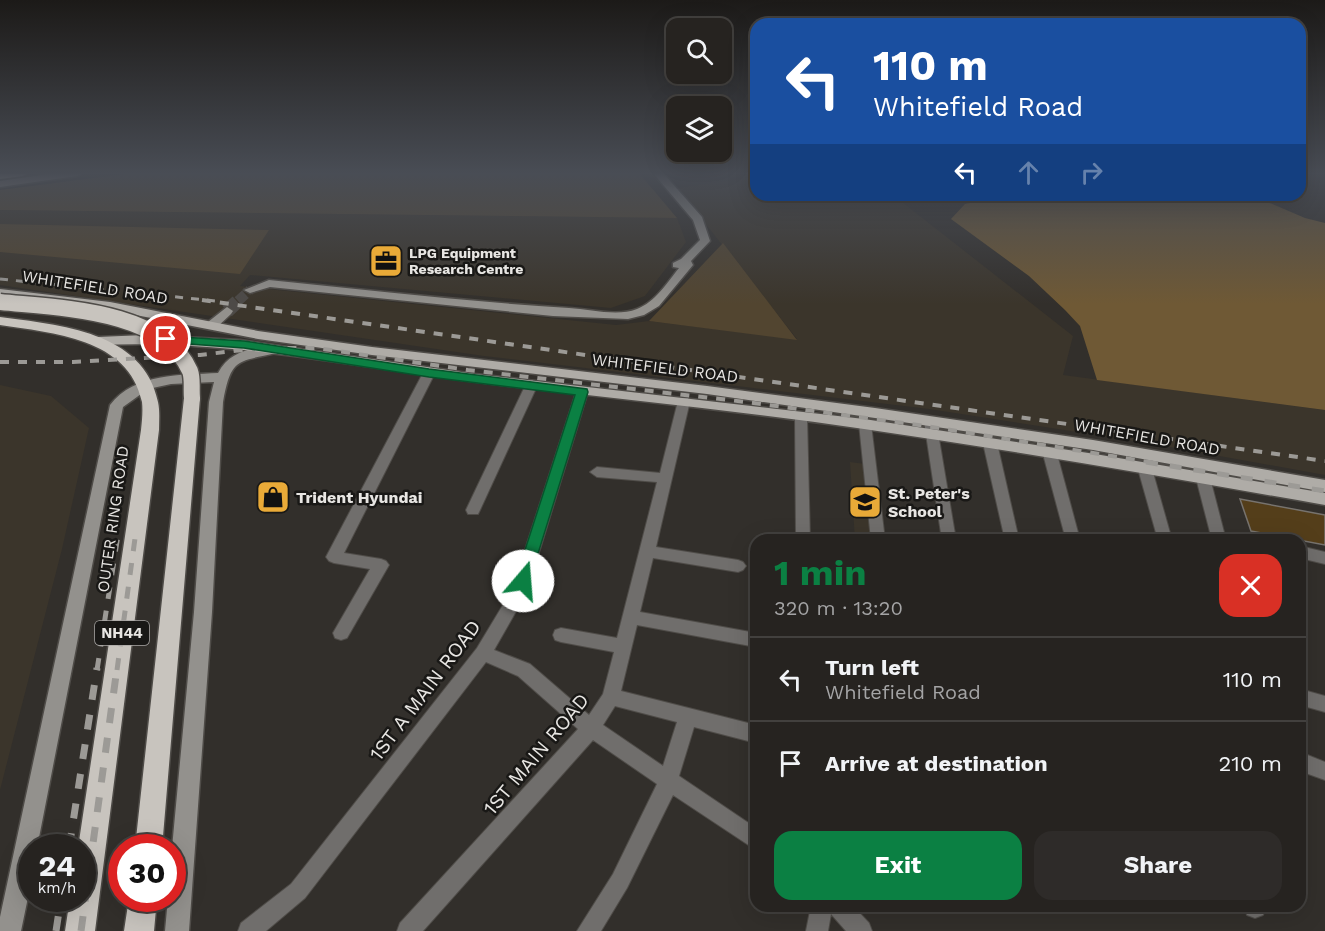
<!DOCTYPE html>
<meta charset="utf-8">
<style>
:root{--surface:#262320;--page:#2e2b29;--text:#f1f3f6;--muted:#a4a4a5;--line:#42403e;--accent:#0b8043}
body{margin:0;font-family:"Work Sans",sans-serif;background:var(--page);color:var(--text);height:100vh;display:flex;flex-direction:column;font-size:22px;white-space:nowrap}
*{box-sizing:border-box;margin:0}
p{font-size:20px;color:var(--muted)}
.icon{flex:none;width:33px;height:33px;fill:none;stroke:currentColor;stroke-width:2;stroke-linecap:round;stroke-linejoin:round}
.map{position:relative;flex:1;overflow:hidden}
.sheet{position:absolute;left:750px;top:534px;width:556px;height:378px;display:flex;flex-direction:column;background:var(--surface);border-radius:18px;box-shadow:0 6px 24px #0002,0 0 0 2px var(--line)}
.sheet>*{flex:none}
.top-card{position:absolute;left:750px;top:18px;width:556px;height:183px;border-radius:18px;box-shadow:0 6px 24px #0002,0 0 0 2px var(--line);background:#1a4fa0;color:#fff;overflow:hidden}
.fabs{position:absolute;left:666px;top:18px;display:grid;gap:12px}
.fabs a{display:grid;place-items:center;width:66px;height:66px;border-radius:12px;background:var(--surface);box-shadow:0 6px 24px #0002,0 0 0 2px var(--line);font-size:30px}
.speed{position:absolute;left:18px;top:834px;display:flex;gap:12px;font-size:30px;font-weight:700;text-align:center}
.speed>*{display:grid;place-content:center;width:78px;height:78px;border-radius:50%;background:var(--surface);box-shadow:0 6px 24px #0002,0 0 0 2px var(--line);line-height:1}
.speed small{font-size:15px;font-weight:400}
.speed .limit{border:9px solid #d22;background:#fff;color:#111}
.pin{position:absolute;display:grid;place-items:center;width:51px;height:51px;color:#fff;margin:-26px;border:3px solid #fff;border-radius:50%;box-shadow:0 2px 6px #0007}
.me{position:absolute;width:66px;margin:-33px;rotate:18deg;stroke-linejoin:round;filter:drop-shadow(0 0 4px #0008)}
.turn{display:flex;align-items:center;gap:21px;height:126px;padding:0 24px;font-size:27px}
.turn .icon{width:78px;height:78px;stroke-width:2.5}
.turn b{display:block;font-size:42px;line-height:51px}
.lanes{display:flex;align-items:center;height:57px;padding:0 24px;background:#0003;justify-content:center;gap:30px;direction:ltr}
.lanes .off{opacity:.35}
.round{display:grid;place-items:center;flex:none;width:63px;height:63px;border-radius:18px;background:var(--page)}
.summary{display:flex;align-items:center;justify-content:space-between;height:102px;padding:0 24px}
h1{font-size:36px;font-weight:700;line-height:45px;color:var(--accent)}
.action{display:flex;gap:12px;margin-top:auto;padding:12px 24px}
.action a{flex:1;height:69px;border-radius:18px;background:var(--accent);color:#fff;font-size:24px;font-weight:700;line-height:69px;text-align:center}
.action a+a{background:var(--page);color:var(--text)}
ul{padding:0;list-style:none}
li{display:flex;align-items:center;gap:18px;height:84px;padding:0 24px;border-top:2px solid var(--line)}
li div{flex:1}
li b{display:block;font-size:22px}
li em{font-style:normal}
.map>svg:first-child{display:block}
.built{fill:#3b352b}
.green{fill:#524530}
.forest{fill:#6f5935}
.building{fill:#543e1a;stroke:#77736e;stroke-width:1.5}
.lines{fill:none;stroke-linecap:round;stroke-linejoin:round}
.secondary-tunnel-far1{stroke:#4d4a47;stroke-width:10;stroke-dasharray:10 5;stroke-linecap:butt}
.secondary-tunnel{stroke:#4d4a47;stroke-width:14;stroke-dasharray:14 7;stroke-linecap:butt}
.street-casing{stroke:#4f4c48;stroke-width:2}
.secondary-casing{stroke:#4f4c48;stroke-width:3}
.primary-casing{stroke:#4f4c48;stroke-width:3}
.highway-casing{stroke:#4f4c48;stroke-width:3}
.street{fill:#706e6c;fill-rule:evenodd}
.secondary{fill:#93918d;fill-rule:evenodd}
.primary{fill:#afaca7;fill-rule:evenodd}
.highway{fill:#c8c4be;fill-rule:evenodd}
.rail-far3{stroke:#9c9a96;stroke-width:3;stroke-dasharray:8 8;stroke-linecap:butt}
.rail-far2{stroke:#9c9a96;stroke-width:4;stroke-dasharray:9 9;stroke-linecap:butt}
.rail-far1{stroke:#9c9a96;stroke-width:5;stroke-dasharray:12 12;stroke-linecap:butt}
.rail{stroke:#9c9a96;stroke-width:7;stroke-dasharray:15 15;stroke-linecap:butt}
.highway-bridge-casing{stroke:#4f4c48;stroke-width:19;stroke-linecap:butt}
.highway-bridge{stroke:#c8c4be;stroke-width:16}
.route{fill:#0b8043;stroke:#07532c;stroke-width:1.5}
.labels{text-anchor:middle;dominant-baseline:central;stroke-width:5;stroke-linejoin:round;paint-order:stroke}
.far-poi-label{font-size:14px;font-weight:bold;fill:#e8e6e3;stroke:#191816;text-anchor:start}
.shield{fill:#191816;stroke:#aaa8a6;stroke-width:1.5}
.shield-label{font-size:15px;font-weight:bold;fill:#e8e6e3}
.street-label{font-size:16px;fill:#e8e6e3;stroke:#191816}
.poi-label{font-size:16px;font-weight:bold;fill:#e8e6e3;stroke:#191816;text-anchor:start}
.near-street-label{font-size:20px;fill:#e8e6e3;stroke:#191816}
</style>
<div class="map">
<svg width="1325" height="931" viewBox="0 0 1325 931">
<rect width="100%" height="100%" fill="#322f2b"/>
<path class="built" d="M 756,177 L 756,195 L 893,195 L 1073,336 L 1063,375 L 1325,410 L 1325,475 L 1148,443 L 929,409 L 484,356 L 0,285 L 0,210 L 677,218 L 686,242 L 645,296 L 611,308 L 250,275 L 240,286 L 616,325 L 649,321 L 797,339 L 677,188 Z
M 0,385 L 51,396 L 89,428 L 62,549 L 0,790 Z
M 850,462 L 873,465 L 881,540 L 855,540 Z"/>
<path class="green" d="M 133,173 L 639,173 L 677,218 L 0,210 L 0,190 Z
M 0,224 L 269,230 L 240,274 L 0,252 Z
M 723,243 L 797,340 L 649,321 Z"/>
<path class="forest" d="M 1157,195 L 1251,195 L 1305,218 L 1325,223 L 1325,410 L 1097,380 L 1080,326 L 1065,310 L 1029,276 L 951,219 L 965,204 L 994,198 L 1149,203 Z"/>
<path class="building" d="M 1240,499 L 1325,515 L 1325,545 L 1251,531 Z"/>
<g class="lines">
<path class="secondary-tunnel-far1" d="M 238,301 L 250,290"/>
<path class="secondary-tunnel" d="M 227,311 L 239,300"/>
<g class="street-casing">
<path id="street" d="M 429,369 L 435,373 L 344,553 L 381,559 L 386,561 L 389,565 L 347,638 L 341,640 L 335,638 L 333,633 L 370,569 L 334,563 L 329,561 L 326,557 L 423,373 Z
M 532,380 L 538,384 L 480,510 L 478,514 L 468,514 L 466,510 L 526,384 Z
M 582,388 L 588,392 L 527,592 L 494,650 L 530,664 L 589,715 L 603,694 L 614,652 L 561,642 L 555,640 L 553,635 L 555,630 L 561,628 L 617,638 L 657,482 L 597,477 L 590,472 L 597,467 L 660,473 L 678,401 L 680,398 L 688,398 L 690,401 L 656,547 L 738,560 L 743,562 L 746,566 L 743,570 L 738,572 L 653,558 L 640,612 L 756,633 L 756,647 L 637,625 L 621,691 L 756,725 L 756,743 L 694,727 L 679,776 L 756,828 L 756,850 L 673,795 L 627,888 L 601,931 L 577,931 L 613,874 L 657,784 L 593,740 L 423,931 L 397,931 L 400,923 L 578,729 L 518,676 L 486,662 L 305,898 L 266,931 L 238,931 L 241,923 L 291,884 L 477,648 L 512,590 L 576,392 ZM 615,706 L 677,722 L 663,766 L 603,725 Z
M 801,412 L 807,416 L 810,540 L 796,540 L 795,416 Z
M 930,417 L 936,421 L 956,540 L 942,540 L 924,421 Z
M 865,420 L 871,424 L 885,540 L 871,540 L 859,424 Z
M 990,438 L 997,443 L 1019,540 L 1005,540 L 983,443 Z
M 1050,449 L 1057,454 L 1080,540 L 1066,540 L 1043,454 Z
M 1145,464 L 1152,469 L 1172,540 L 1158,540 L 1138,469 Z
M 1203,473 L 1210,478 L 1226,540 L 1212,540 L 1196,478 Z
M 1300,546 L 1325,552 L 1325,564 L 1300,558 Z
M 1300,689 L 1325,696 L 1325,712 L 1300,705 Z
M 1300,752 L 1325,762 L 1325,780 L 1300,771 Z
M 811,906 L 853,906 L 869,923 L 872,931 L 846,931 L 831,914 L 828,931 L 806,931 Z
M 1244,906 L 1266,906 L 1266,907 L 1263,915 L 1255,918 L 1247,915 Z"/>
</g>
<g class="secondary-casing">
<path id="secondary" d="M 56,173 L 82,173 L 77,176 L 0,187 L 0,181 Z
M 653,173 L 663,173 L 702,217 L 710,241 L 691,261 L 693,265 L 659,306 L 644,315 L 628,319 L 553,316 L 270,287 L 250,293 L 244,290 L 269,280 C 369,290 469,302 569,308 C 590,309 617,317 637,309 C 655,302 667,283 679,268 L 673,267 L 673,263 L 681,259 L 700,240 L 693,220 Z
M 227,307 L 233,311 L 231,314 L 216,328 L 208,328 L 208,322 Z
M 272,346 L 276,347 L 278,350 L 276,353 C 238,362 231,357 223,402 L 212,612 L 189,931 L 165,931 L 168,898 L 172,898 L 172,848 L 194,612 L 209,402 L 214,382 L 171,384 L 148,389 L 123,407 L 37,848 L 32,848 L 32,878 L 21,931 L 0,931 L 0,917 L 110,405 C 134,373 182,375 218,373 C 229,352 250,348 272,346 Z"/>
</g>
<g class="primary-casing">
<path id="primary" d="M 0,289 L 110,302 L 258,331 L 372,347 L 707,386 L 875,408 L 1093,440 L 1325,480 L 1325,492 L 1093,450 L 875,418 L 707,394 L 372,355 L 258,339 L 110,310 L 0,295 Z
M 145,335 L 240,340 L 475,374 L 864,419 L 1095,454 L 1325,493 L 1325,505 C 1172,478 1018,451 864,429 C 741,411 617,399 494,384 C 360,368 234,339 98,345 L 92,341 L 98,337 Z"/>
</g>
<g class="highway-casing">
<path id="highway" d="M 0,173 L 28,173 L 23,176 L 0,179 Z
M 0,317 C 59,325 144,331 158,402 C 160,411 159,421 159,430 L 95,931 L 65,931 L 70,898 L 82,898 L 82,848 L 78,848 L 141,430 C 142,421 143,411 142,402 C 129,338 52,333 0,325 Z
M 192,393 L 198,394 L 200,398 L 162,848 L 135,848 L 184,398 L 186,394 Z
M 129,898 L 157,898 L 154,931 L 124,931 Z"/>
</g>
<use href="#street" class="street"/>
<use href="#secondary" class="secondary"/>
<use href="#primary" class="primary"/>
<use href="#highway" class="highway"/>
<path class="rail-far3" d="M 0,279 L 216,301"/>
<path class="rail-far2" d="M 202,300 L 1325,461
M 0,362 L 73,362 L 200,355 L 259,348 L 317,348 L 468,370 L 746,402 L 926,426 L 1155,463"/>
<path class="rail-far1" d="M 1146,462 L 1325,491
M 97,670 L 118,535
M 117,670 L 136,531"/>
<path class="rail" d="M 69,848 L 97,668
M 56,931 L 61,898
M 81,931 L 117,668"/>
<g class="highway-bridge-casing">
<path id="highway-bridge" d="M 0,302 C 57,308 163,309 190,371 C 193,379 191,389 192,398"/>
</g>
<use href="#highway-bridge" class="highway-bridge"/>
</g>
<linearGradient id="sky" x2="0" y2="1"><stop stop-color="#1c1a18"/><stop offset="0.57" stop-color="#494d55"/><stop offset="1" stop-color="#494d55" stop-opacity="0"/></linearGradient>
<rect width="1325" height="304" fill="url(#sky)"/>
<path class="route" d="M 166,336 L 244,341 L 429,369 L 587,389 L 588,392 L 528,586 L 523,588 L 517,586 L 515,581 L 575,395 L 429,377 L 244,348 L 162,342 L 162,337 Z"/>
<defs>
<g id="office-square" transform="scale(1.725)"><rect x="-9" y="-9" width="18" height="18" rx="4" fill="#e9aa38" stroke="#191816"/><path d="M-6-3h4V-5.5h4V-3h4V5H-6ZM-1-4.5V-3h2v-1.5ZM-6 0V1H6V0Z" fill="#111"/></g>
<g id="shop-square" transform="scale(1.725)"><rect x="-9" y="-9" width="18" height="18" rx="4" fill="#e9aa38" stroke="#191816"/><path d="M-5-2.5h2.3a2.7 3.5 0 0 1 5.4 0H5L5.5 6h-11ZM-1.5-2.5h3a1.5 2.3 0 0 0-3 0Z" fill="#111"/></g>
<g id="school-square" transform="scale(1.725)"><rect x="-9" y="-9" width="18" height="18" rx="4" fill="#e9aa38" stroke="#191816"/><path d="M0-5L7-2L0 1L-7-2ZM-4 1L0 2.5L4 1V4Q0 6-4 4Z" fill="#111"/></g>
</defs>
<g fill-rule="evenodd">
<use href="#office-square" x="386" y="261"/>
<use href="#shop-square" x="273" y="497"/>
<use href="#school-square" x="865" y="502"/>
</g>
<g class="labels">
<g class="far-poi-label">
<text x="409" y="253">LPG Equipment<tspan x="409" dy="16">Research Centre</tspan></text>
</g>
<rect class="shield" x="95" y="621" width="54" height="24" rx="4.5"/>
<g class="shield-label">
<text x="122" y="633">NH44</text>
</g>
<g class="street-label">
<text transform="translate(95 287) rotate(9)">WHITEFIELD ROAD</text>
<text transform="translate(665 368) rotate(7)">WHITEFIELD ROAD</text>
<text transform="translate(1147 437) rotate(10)">WHITEFIELD ROAD</text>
<text transform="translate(113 519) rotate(-82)">OUTER RING ROAD</text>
</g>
<g class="poi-label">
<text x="888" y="493">St. Peter's<tspan x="888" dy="18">School</tspan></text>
<text x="296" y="497">Trident Hyundai</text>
</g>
<g class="near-street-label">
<text transform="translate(425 690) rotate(-53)">1ST A MAIN ROAD</text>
<text transform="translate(536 754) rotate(-50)">1ST MAIN ROAD</text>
</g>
</g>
</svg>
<div class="fabs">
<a><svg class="icon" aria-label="search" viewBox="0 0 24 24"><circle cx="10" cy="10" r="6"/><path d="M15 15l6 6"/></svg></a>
<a><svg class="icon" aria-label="layers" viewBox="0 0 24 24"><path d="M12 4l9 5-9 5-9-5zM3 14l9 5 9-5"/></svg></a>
</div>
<div class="speed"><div>24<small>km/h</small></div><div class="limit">30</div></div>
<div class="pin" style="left:166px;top:339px;background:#d93025"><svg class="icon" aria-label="arrive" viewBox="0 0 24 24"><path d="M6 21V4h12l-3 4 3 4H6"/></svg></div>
<svg class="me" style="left:523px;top:581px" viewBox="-20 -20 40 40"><circle r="19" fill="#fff"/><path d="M0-13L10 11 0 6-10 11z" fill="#0b8043"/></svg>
<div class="top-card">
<div class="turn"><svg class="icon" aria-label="left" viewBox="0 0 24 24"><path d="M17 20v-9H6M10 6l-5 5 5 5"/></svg><div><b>110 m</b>Whitefield Road</div></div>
<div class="lanes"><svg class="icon" aria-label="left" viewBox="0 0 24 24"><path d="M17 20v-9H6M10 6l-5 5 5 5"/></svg><svg class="icon off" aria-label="ahead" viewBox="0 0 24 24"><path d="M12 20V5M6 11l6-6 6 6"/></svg><svg class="icon off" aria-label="right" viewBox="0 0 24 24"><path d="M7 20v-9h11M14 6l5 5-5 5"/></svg></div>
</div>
<section class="sheet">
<div class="summary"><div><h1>1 min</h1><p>320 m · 13:20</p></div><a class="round" style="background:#d93025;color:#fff"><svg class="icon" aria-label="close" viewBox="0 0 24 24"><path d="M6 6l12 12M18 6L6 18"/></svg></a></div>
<ul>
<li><svg class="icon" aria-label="left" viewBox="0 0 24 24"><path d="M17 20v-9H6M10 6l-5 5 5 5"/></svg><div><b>Turn left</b><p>Whitefield Road</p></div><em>110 m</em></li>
<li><svg class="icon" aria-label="arrive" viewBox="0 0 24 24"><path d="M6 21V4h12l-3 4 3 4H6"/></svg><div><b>Arrive at destination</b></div><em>210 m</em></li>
</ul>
<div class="action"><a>Exit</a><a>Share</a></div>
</section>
</div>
